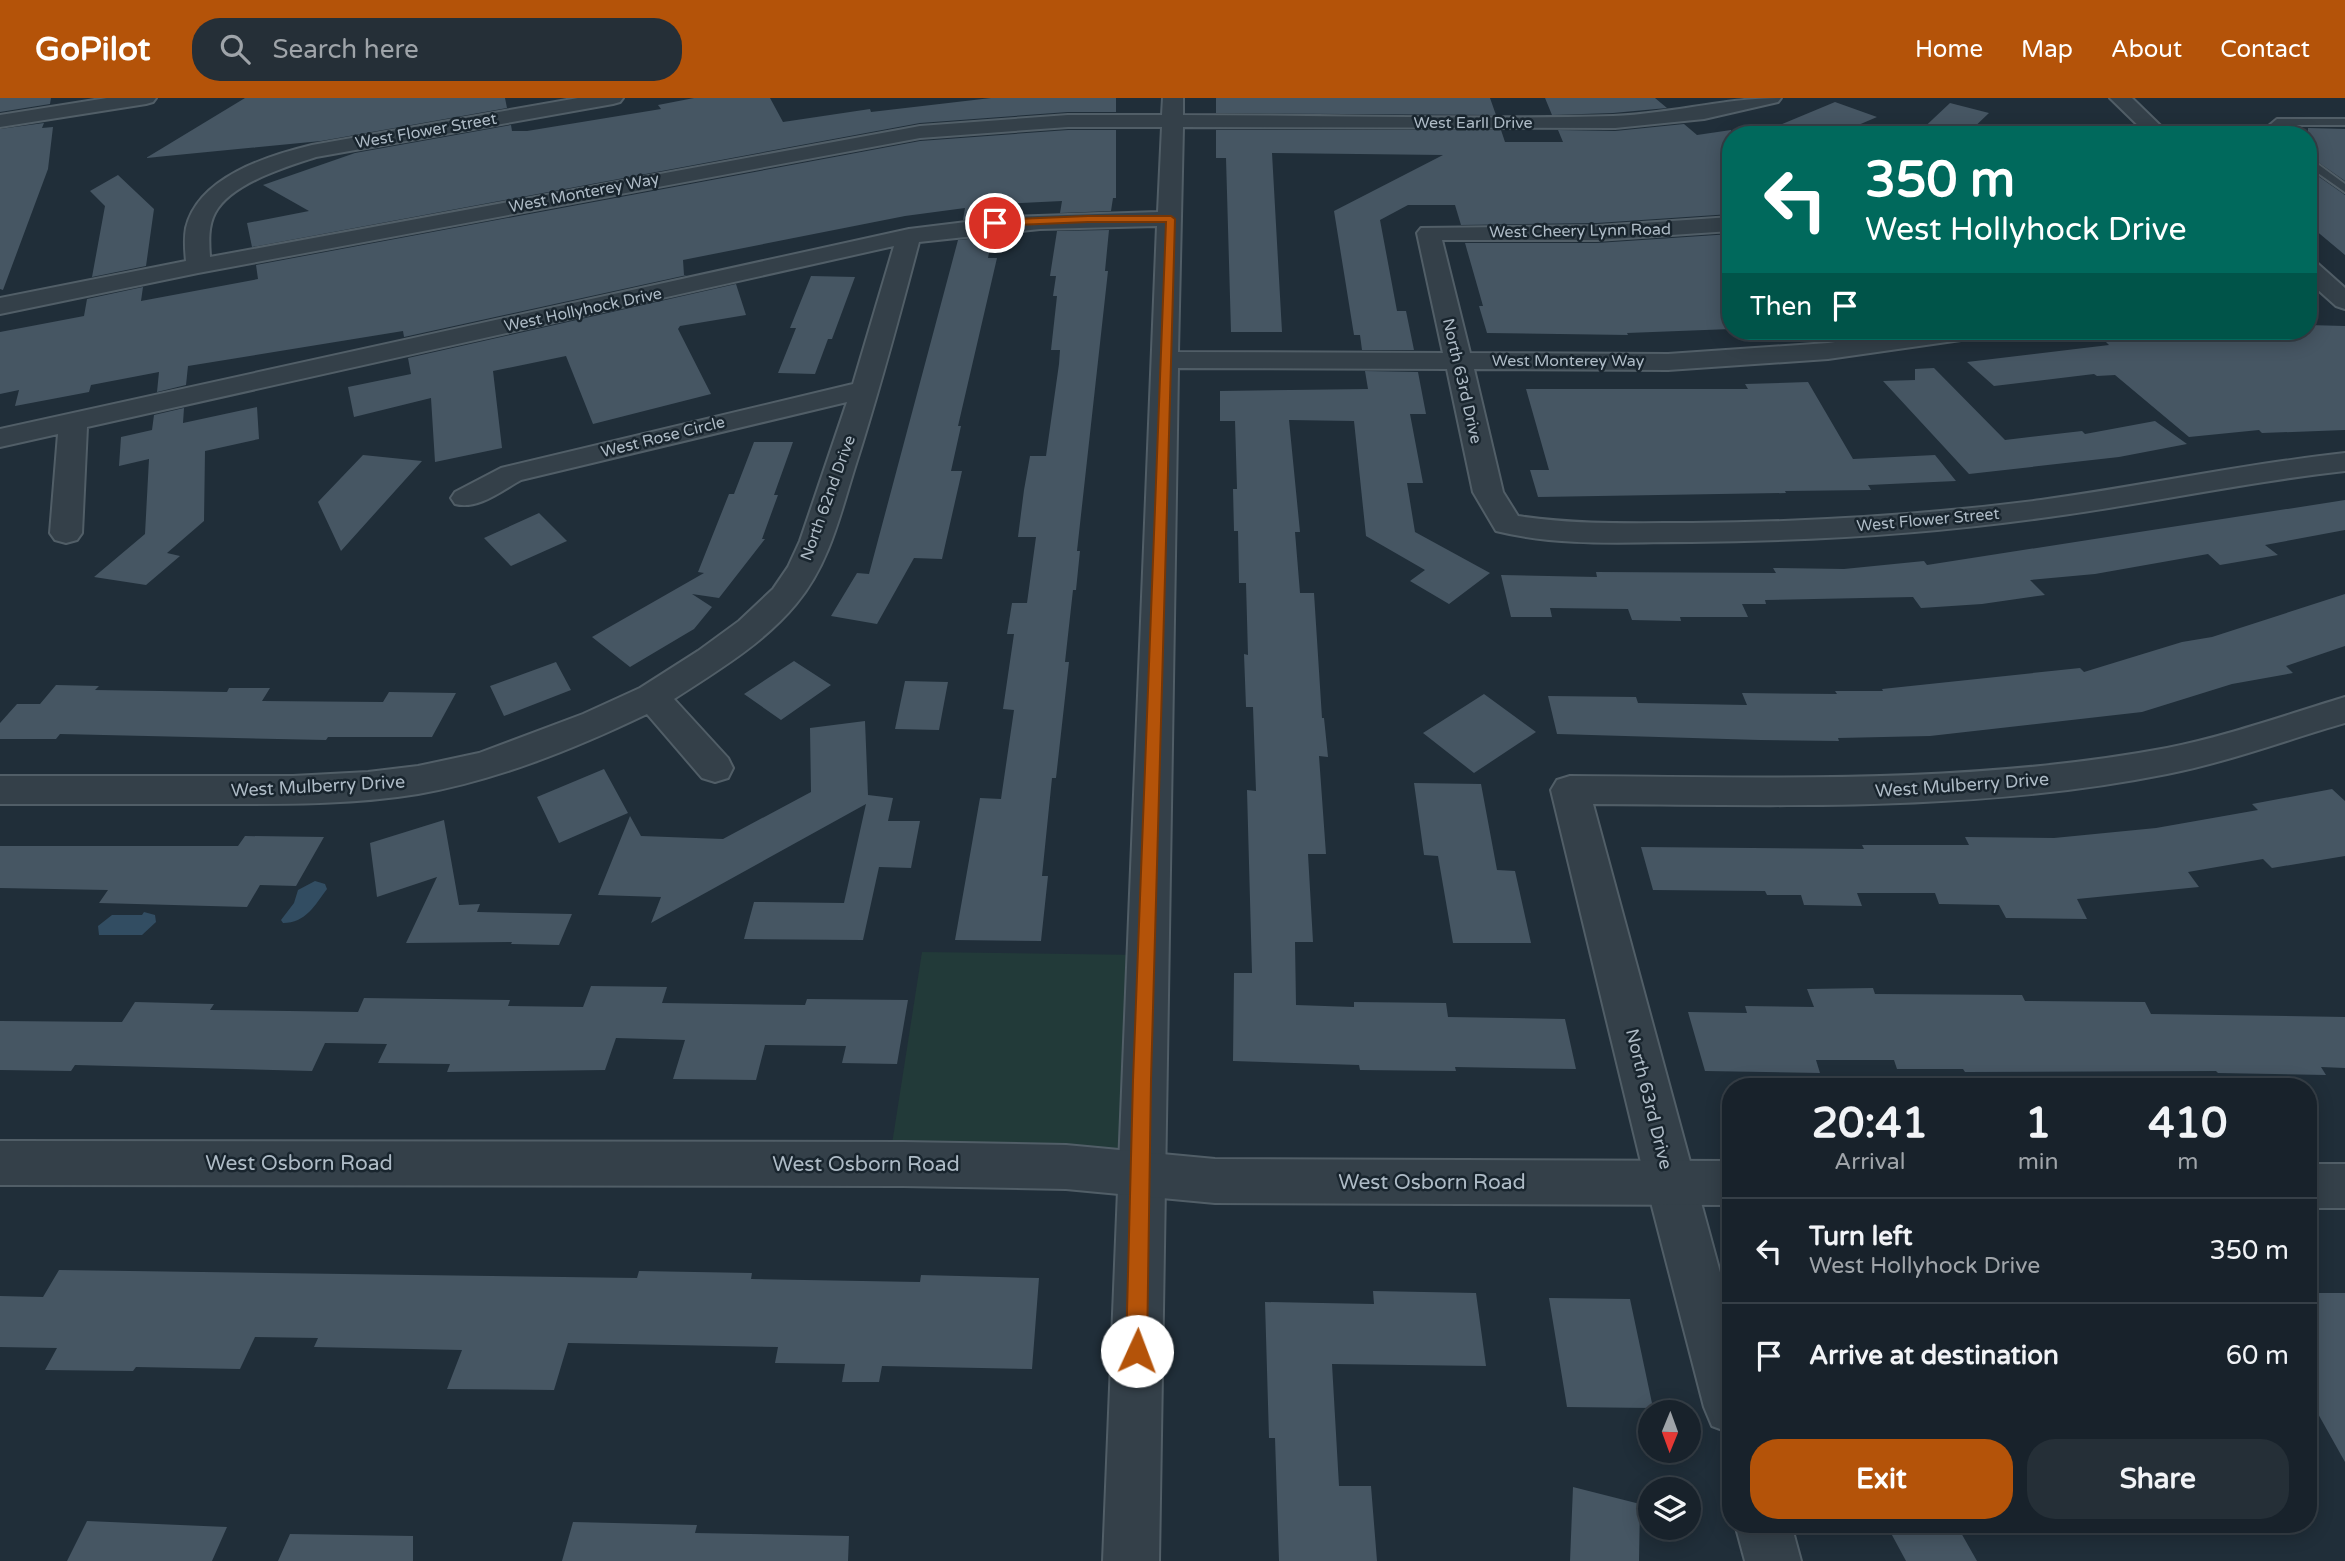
<!DOCTYPE html>
<style>
:root{--surface:#18222b;--page:#252f37;--text:#f1f3f6;--muted:#9fa4a9;--line:#363f47;--accent:#b45309}
body{margin:0;font-family:"Varela Round",sans-serif;background:var(--page);color:var(--text);height:100vh;display:flex;flex-direction:column;font-size:26px;white-space:nowrap}
*{box-sizing:border-box;margin:0}
p{font-size:23px;color:var(--muted)}
.icon{flex:none;width:38px;height:38px;fill:none;stroke:currentColor;stroke-width:2;stroke-linecap:round;stroke-linejoin:round}
.map{position:relative;flex:1;overflow:hidden}
.sheet{position:absolute;left:1722px;top:980px;width:595px;height:455px;display:flex;flex-direction:column;background:var(--surface);border-radius:28px;box-shadow:0 4px 18px #0003,0 0 0 2px var(--line)}
.sheet>*{flex:none}
.banner{position:absolute;left:1722px;top:28px;width:595px;height:214px;border-radius:28px;box-shadow:0 4px 18px #0003,0 0 0 2px var(--line);background:#00695c;color:#fff;overflow:hidden}
.needle{width:46px;rotate:181deg}
.buttons{position:absolute;left:1638px;top:1302px;display:grid;gap:14px}
.buttons a{display:grid;place-items:center;width:63px;height:63px;border-radius:50%;background:var(--surface);box-shadow:0 4px 18px #0003,0 0 0 2px var(--line);font-size:35px}
.pin{position:absolute;display:grid;place-items:center;width:60px;height:60px;color:#fff;margin:-30px;border:4px solid #fff;border-radius:50%;box-shadow:0 2px 7px #0007}
.me{position:absolute;width:77px;margin:-38px;rotate:2deg;stroke-linejoin:round;filter:drop-shadow(0 0 5px #0008)}
.turn{display:flex;align-items:center;gap:24px;height:147px;padding:0 28px;font-size:32px}
.turn .icon{width:91px;height:91px;stroke-width:2.5}
.turn b{display:block;font-size:49px;line-height:60px}
.then{display:flex;align-items:center;height:66px;padding:0 28px;background:#0003;gap:14px;font-size:26px}
.eta{display:flex;justify-content:space-evenly;align-items:center;height:119px;text-align:center}
.eta b{font-size:42px;font-weight:700;line-height:49px}
.button{display:flex;gap:14px;margin-top:auto;padding:14px 28px}
.button a{flex:1;height:80px;border-radius:28px;background:var(--accent);color:#fff;font-size:28px;font-weight:700;line-height:80px;text-align:center}
.button a+a{background:var(--page);color:var(--text)}
ul{padding:0;list-style:none}
li{display:flex;align-items:center;gap:21px;height:105px;padding:0 28px;border-top:2px solid var(--line)}
li div{flex:1}
li b{display:block;font-size:26px}
li em{font-style:normal}
header{display:flex;align-items:center;gap:42px;box-sizing:border-box;height:98px;padding:0 35px;background:var(--accent);color:#fff}
header strong{font-size:33px}
nav{display:flex;gap:38px;margin-inline-start:auto;font-size:24px}
.search{width:490px;height:63px;background:var(--page);display:flex;align-items:center;gap:18px;box-sizing:border-box;padding:0 24px;border-radius:28px;color:var(--muted);font-size:26px}
.map>svg:first-child{display:block}
.green{fill:#223a39}
.water{fill:#324d62}
.building{fill:#465663}
.lines{fill:none;stroke-linecap:round;stroke-linejoin:round}
.service-casing{stroke:#515e67;stroke-width:4}
.minor-casing{stroke:#515e67;stroke-width:4}
.tertiary-casing{stroke:#515e67;stroke-width:4}
.service{fill:#344049;fill-rule:evenodd}
.minor{fill:#344049;fill-rule:evenodd}
.tertiary{fill:#344049;fill-rule:evenodd}
.route{fill:#b45309;stroke:#753606;stroke-width:2}
.labels{text-anchor:middle;dominant-baseline:central;stroke-width:5;stroke-linejoin:round;paint-order:stroke}
.far-street-label{font-size:16px;fill:#aebbc6;stroke:#19252e}
.street-label{font-size:18px;fill:#aebbc6;stroke:#19252e}
.near-street-label{font-size:21px;fill:#aebbc6;stroke:#19252e}
</style>
<header>
<strong>GoPilot</strong>
<div class="search"><svg class="icon" aria-label="search" viewBox="0 0 24 24"><circle cx="10" cy="10" r="6"/><path d="M15 15l6 6"/></svg>Search here</div>
<nav><a>Home</a><a>Map</a><a>About</a><a>Contact</a></nav>
</header>
<div class="map">
<svg width="2345" height="1463" viewBox="0 0 2345 1463">
<rect width="100%" height="100%" fill="#202e39"/>
<path class="green" d="M 922,854 L 1142,857 L 1135,1065 L 890,1059 Z"/>
<path class="water" d="M 315,783 L 325,786 L 327,791 C 315,807 306,825 283,825 L 281,822 L 294,805 L 298,792 Z
M 144,814 L 155,817 L 156,824 L 142,837 L 99,837 L 98,828 L 112,817 L 142,817 Z"/>
<path class="building" d="M 0,0 L 51,0 L 50,6 L 0,14 Z
M 245,0 L 505,0 L 507,10 L 321,43 L 146,60 Z
M 694,0 L 770,0 L 783,24 L 870,11 L 871,14 L 991,0 L 1116,0 L 1116,14 L 1068,14 L 920,25 L 252,149 L 247,125 L 309,113 L 263,87 L 355,55 L 511,27 L 512,33 L 527,33 L 661,11 L 658,7 Z
M 1216,0 L 1490,0 L 1496,17 L 1216,15 Z
M 1545,0 L 1655,0 L 1667,10 L 1613,15 L 1552,17 Z
M 1835,4 L 1877,19 L 1835,37 L 1756,37 Z
M 1950,5 L 1989,15 L 1966,37 L 1916,37 Z
M 44,25 L 42,30 L 53,29 L 48,71 L 3,192 L 0,191 L 0,31 Z
M 1684,26 L 1697,37 L 1731,32 L 1731,116 L 1597,125 L 1461,127 L 1455,107 L 1408,107 L 1380,122 L 1397,213 L 1406,213 L 1414,252 L 1362,252 L 1360,237 L 1354,237 L 1334,113 L 1443,57 L 1272,55 L 1282,234 L 1231,234 L 1226,60 L 1216,60 L 1216,32 L 1501,32 L 1505,44 L 1563,44 L 1558,32 L 1615,33 Z
M 2308,30 L 2345,31 L 2345,83 L 2308,57 Z
M 1068,32 L 1116,32 L 1116,100 L 1113,100 L 1111,113 L 1060,115 L 1062,103 L 998,106 L 996,118 L 963,122 L 965,110 L 905,118 L 683,162 L 684,177 L 687,177 L 404,239 L 403,233 L 188,268 L 186,287 L 157,294 L 159,274 L 91,287 L 89,294 L 15,308 L 19,292 L 0,296 L 0,234 L 84,218 L 87,201 L 143,189 L 141,203 L 258,181 L 256,167 L 920,43 Z
M 2308,71 L 2345,97 L 2345,157 L 2308,126 Z
M 118,77 L 154,111 L 146,168 L 92,179 L 105,108 L 90,93 Z
M 1109,132 L 1105,173 L 1108,173 L 1077,453 L 1080,453 L 1076,492 L 1073,492 L 1065,564 L 1069,564 L 1056,680 L 1052,680 L 1042,778 L 1048,778 L 1041,843 L 955,842 L 980,700 L 1001,701 L 1014,612 L 1003,611 L 1014,536 L 1007,536 L 1012,505 L 1027,505 L 1036,439 L 1018,439 L 1024,392 L 1030,358 L 1046,358 L 1059,266 L 1060,252 L 1051,252 L 1057,198 L 1053,198 L 1056,178 L 1050,178 L 1057,133 Z
M 1731,136 L 1731,231 L 1627,235 L 1628,237 L 1487,235 L 1479,208 L 1483,208 L 1465,145 L 1597,145 Z
M 992,139 L 988,160 L 997,160 L 958,328 L 961,328 L 951,373 L 962,373 L 942,461 L 914,460 L 877,526 L 831,518 L 857,475 L 869,476 L 958,142 Z
M 811,178 L 855,179 L 832,241 L 828,241 L 815,276 L 778,275 L 796,230 L 790,230 Z
M 736,186 L 746,217 L 680,228 L 678,231 L 711,296 L 593,326 L 566,258 L 493,273 L 502,350 L 435,364 L 431,300 L 354,319 L 348,289 L 411,276 L 408,260 Z
M 2308,227 L 2345,228 L 2345,332 L 2262,335 L 2259,332 L 2189,339 L 2115,277 L 2097,278 L 2094,276 L 1994,288 L 1967,264 L 2109,247 L 2105,243 L 2256,233 L 2308,233 Z
M 1934,270 L 2005,342 L 2082,333 L 2085,336 L 2155,323 L 2187,346 L 2119,359 L 1969,376 L 1883,283 L 1915,282 L 1915,271 Z
M 1365,273 L 1418,274 L 1426,316 L 1410,316 L 1423,385 L 1407,385 L 1415,434 L 1490,475 L 1449,506 L 1410,483 L 1425,472 L 1366,438 L 1354,323 L 1289,322 L 1300,434 L 1295,434 L 1300,495 L 1314,495 L 1322,620 L 1324,620 L 1328,659 L 1319,658 L 1326,756 L 1308,756 L 1313,844 L 1295,844 L 1296,907 L 1354,909 L 1354,904 L 1446,905 L 1448,919 L 1565,921 L 1576,971 L 1455,969 L 1456,973 L 1360,972 L 1359,967 L 1233,963 L 1234,875 L 1252,875 L 1247,692 L 1256,693 L 1253,609 L 1246,609 L 1244,556 L 1248,557 L 1246,485 L 1239,485 L 1238,433 L 1234,433 L 1233,391 L 1237,391 L 1235,323 L 1220,323 L 1220,293 L 1368,291 Z
M 1808,284 L 1853,361 L 1935,357 L 1956,383 L 1868,387 L 1871,392 L 1785,393 L 1786,395 L 1538,399 L 1530,372 L 1549,372 L 1526,291 L 1748,291 L 1745,286 Z
M 257,309 L 259,341 L 205,353 L 204,423 L 167,455 L 180,458 L 146,487 L 94,479 L 145,436 L 149,361 L 119,368 L 121,339 L 152,332 L 154,317 L 184,310 L 183,325 Z
M 754,344 L 793,344 L 774,397 L 778,397 L 762,441 L 765,441 L 719,500 L 692,496 L 712,509 L 694,531 L 630,569 L 592,539 L 704,475 L 698,474 L 729,396 L 734,396 Z
M 363,357 L 422,363 L 341,453 L 318,404 Z
M 2345,402 L 2345,432 L 2265,447 L 2278,457 L 2220,467 L 2208,456 L 2095,476 L 2030,482 L 2045,497 L 1982,506 L 1921,510 L 1913,499 L 1765,502 L 1766,506 L 1742,506 L 1748,519 L 1680,519 L 1681,523 L 1632,522 L 1628,511 L 1550,510 L 1552,519 L 1511,519 L 1501,477 L 1597,479 L 1596,474 L 1776,475 L 1773,470 L 1844,471 L 1924,463 L 1927,467 Z
M 539,415 L 567,443 L 511,468 L 484,440 Z
M 2345,496 L 2345,548 L 2286,568 L 2293,575 L 2232,586 L 2142,614 L 1930,638 L 1838,640 L 1839,643 L 1760,642 L 1557,636 L 1548,598 L 1636,599 L 1638,605 L 1747,607 L 1742,595 L 1837,596 L 1835,593 L 1883,593 L 1882,591 L 2080,570 L 2084,574 L 2182,544 L 2212,539 Z
M 794,563 L 831,587 L 781,622 L 744,596 Z
M 556,564 L 571,592 L 504,618 L 490,588 Z
M 905,583 L 948,584 L 939,632 L 895,631 Z
M 56,587 L 99,588 L 95,592 L 227,594 L 229,590 L 270,590 L 262,603 L 383,604 L 389,594 L 456,595 L 432,639 L 328,639 L 326,642 L 60,636 L 56,641 L 0,641 L 0,625 L 17,606 L 40,606 Z
M 1484,596 L 1536,634 L 1474,675 L 1423,635 Z
M 865,623 L 868,697 L 893,700 L 888,723 L 920,723 L 911,770 L 879,769 L 863,842 L 744,841 L 754,804 L 844,805 L 866,706 L 651,825 L 661,799 L 598,797 L 630,718 L 641,738 L 723,741 L 811,694 L 810,630 Z
M 604,671 L 628,715 L 559,745 L 537,699 Z
M 1414,685 L 1481,686 L 1497,772 L 1515,773 L 1531,845 L 1453,845 L 1438,758 L 1424,757 Z
M 2332,691 L 2345,703 L 2345,758 L 2272,770 L 2263,761 L 2188,774 L 2199,789 L 2077,801 L 2087,821 L 2006,820 L 1999,807 L 1939,806 L 1935,795 L 1857,795 L 1862,808 L 1804,807 L 1801,797 L 1767,797 L 1765,793 L 1653,792 L 1641,749 L 1864,751 L 1862,747 L 1969,747 L 1965,739 L 2054,740 L 2156,730 L 2258,712 L 2252,706 Z
M 444,722 L 459,807 L 480,806 L 477,814 L 572,816 L 559,847 L 511,846 L 512,844 L 406,845 L 437,779 L 377,799 L 370,745 Z
M 245,738 L 324,739 L 296,788 L 260,787 L 247,809 L 99,805 L 108,792 L 0,790 L 0,748 L 238,748 Z
M 591,888 L 667,889 L 662,905 L 805,907 L 807,901 L 908,902 L 897,966 L 842,965 L 846,948 L 765,947 L 756,982 L 673,981 L 685,942 L 616,940 L 605,972 L 447,974 L 450,966 L 378,965 L 387,946 L 325,945 L 312,973 L 75,967 L 71,973 L 0,972 L 0,923 L 122,924 L 135,904 L 214,906 L 210,912 L 358,914 L 364,900 L 510,902 L 508,908 L 583,909 Z
M 1873,890 L 1875,896 L 2022,897 L 2025,903 L 2145,904 L 2151,916 L 2345,919 L 2345,970 L 2321,969 L 2326,977 L 2218,975 L 2216,973 L 1965,974 L 1963,971 L 1897,971 L 1894,962 L 1816,962 L 1820,975 L 1705,973 L 1688,914 L 1747,915 L 1745,908 L 1814,909 L 1807,891 Z
M 59,1172 L 637,1180 L 639,1173 L 752,1175 L 751,1181 L 920,1184 L 921,1177 L 1039,1180 L 1032,1271 L 882,1268 L 879,1284 L 842,1284 L 845,1266 L 775,1265 L 778,1249 L 568,1245 L 554,1292 L 447,1291 L 462,1252 L 314,1249 L 318,1240 L 255,1239 L 240,1271 L 136,1269 L 133,1273 L 45,1272 L 57,1250 L 0,1249 L 0,1198 L 43,1199 Z
M 1373,1193 L 1476,1195 L 1486,1268 L 1332,1266 L 1339,1388 L 1371,1388 L 1377,1463 L 1279,1463 L 1275,1340 L 1269,1340 L 1265,1204 L 1374,1206 Z
M 2308,1195 L 2345,1195 L 2345,1364 L 2308,1298 Z
M 1549,1200 L 1630,1201 L 1653,1310 L 1567,1309 Z
M 1573,1389 L 1640,1406 L 1639,1463 L 1570,1463 Z
M 87,1423 L 227,1429 L 212,1463 L 67,1463 Z
M 573,1424 L 697,1427 L 695,1435 L 849,1438 L 848,1463 L 562,1463 Z
M 1886,1426 L 1956,1426 L 1977,1463 L 1906,1463 Z
M 290,1436 L 413,1438 L 413,1463 L 278,1463 Z"/>
<g class="lines">
<g class="service-casing">
<path id="service" d="M 2277,21 L 2345,21 L 2345,27 L 2280,27 L 2276,31 L 2282,37 L 2270,37 L 2265,31 Z
M 2308,59 L 2345,86 L 2345,94 L 2308,68 Z"/>
</g>
<g class="minor-casing">
<path id="minor" d="M 107,0 L 156,0 L 153,4 L 146,6 L 0,29 L 0,17 Z
M 578,0 L 623,0 L 620,4 L 613,6 L 316,59 C 286,69 231,85 215,115 C 208,128 209,144 210,159 L 920,28 L 1068,17 L 1162,17 L 1163,0 L 1183,0 L 1183,17 C 1326,17 1470,22 1613,18 C 1670,16 1725,0 1781,0 L 1778,4 L 1704,21 L 1615,30 L 1183,29 L 1178,254 L 1443,255 L 1417,135 L 1421,130 L 1597,128 L 1731,119 L 1731,133 L 1597,142 L 1442,142 L 1470,255 L 1668,256 L 1828,245 L 1915,233 L 1981,233 L 1977,239 L 1968,241 L 1828,261 L 1668,272 L 1474,271 L 1503,394 L 1518,418 C 1577,427 1632,425 1692,425 C 1808,424 1926,417 2041,402 C 2143,388 2243,366 2345,355 L 2345,373 C 2243,384 2143,407 2041,420 C 1925,436 1808,443 1691,444 C 1626,444 1560,449 1496,433 L 1473,394 L 1447,271 L 1178,270 L 1159,1463 L 1103,1463 L 1157,128 L 1040,131 L 919,144 C 899,220 879,294 855,369 C 840,417 829,467 796,506 C 764,545 717,573 674,601 L 728,660 L 733,670 L 728,680 L 715,684 L 702,680 L 647,616 C 574,651 497,682 418,696 C 351,707 284,706 217,706 C 145,706 72,706 0,706 L 0,678 L 293,678 L 368,674 L 418,668 L 479,655 L 583,616 L 640,590 L 698,553 L 739,523 L 773,491 L 788,469 L 800,443 L 847,304 L 521,382 C 501,393 478,412 455,406 L 451,400 L 455,394 L 501,370 L 853,286 L 894,148 L 87,329 L 82,435 L 77,442 L 66,445 L 55,442 L 50,435 L 58,336 L 0,349 L 0,331 L 909,131 L 1007,119 L 1158,114 L 1162,29 L 1068,29 L 920,40 L 198,175 L 0,216 L 0,200 L 186,163 C 185,153 184,141 186,130 C 198,79 267,58 312,47 Z
M 2110,0 L 2132,0 L 2170,37 L 2148,37 Z
M 2308,163 L 2317,165 L 2345,190 L 2345,211 L 2336,208 L 2308,183 Z
M 2345,599 L 2345,625 C 2286,642 2228,664 2167,676 C 1978,714 1784,707 1593,706 L 1731,1215 L 1731,1335 L 1712,1328 L 1704,1309 L 1646,1085 L 1551,692 L 1557,682 L 1570,678 C 1769,679 1970,687 2167,650 C 2227,638 2286,617 2345,599 Z
M 1735,1426 L 1791,1426 L 1801,1463 L 1745,1463 Z"/>
</g>
<g class="tertiary-casing">
<path id="tertiary" d="M 0,1043 L 903,1044 L 1066,1047 L 1215,1061 L 1731,1063 L 1731,1107 L 1215,1105 L 1066,1091 L 903,1088 L 0,1087 Z
M 2308,1066 L 2345,1066 L 2345,1110 L 2308,1110 Z"/>
</g>
<use href="#service" class="service"/>
<use href="#minor" class="minor"/>
<use href="#tertiary" class="tertiary"/>
</g>
<path class="route" d="M 1088,118 L 1171,118 L 1175,121 L 1151,982 L 1147,1253 L 1144,1261 L 1137,1264 L 1129,1261 L 1126,1253 L 1133,982 L 1166,124 L 1088,124 L 995,128 L 990,125 L 995,122 Z"/>
<g class="labels">
<g class="far-street-label">
<text x="1473" y="25">West Earll Drive</text>
<text transform="translate(426 33) rotate(-10)">West Flower Street</text>
<text transform="translate(584 95) rotate(-11)">West Monterey Way</text>
<text transform="translate(1580 133) rotate(-1)">West Cheery Lynn Road</text>
<text transform="translate(583 212) rotate(-12)">West Hollyhock Drive</text>
<text x="1568" y="263">West Monterey Way</text>
<text transform="translate(1462 283) rotate(77)">North 63rd Drive</text>
<text transform="translate(663 339) rotate(-14)">West Rose Circle</text>
<text transform="translate(828 400) rotate(-70)">North 62nd Drive</text>
<text transform="translate(1928 422) rotate(-5)">West Flower Street</text>
</g>
<g class="street-label">
<text transform="translate(1962 687) rotate(-4)">West Mulberry Drive</text>
<text transform="translate(318 688) rotate(-3)">West Mulberry Drive</text>
<text transform="translate(1649 1001) rotate(76)">North 63rd Drive</text>
</g>
<g class="near-street-label">
<text x="299" y="1065">West Osborn Road</text>
<text x="866" y="1066">West Osborn Road</text>
<text x="1432" y="1084">West Osborn Road</text>
</g>
</g>
</svg>
<div class="buttons">
<a><svg class="needle" viewBox="-14 -14 28 28"><path d="M0-13l5 13h-10z" fill="#e53935"/><path d="M0 13l5-13h-10z" fill="#9fa4a9"/></svg></a>
<a><svg class="icon" aria-label="layers" viewBox="0 0 24 24"><path d="M12 4l9 5-9 5-9-5zM3 14l9 5 9-5"/></svg></a>
</div>
<div class="pin" style="left:995px;top:125px;background:#d93025"><svg class="icon" aria-label="arrive" viewBox="0 0 24 24"><path d="M6 21V4h12l-3 4 3 4H6"/></svg></div>
<svg class="me" style="left:1137px;top:1253px" viewBox="-20 -20 40 40"><circle r="19" fill="#fff"/><path d="M0-13L10 11 0 6-10 11z" fill="#b45309"/></svg>
<div class="banner">
<div class="turn"><svg class="icon" aria-label="left" viewBox="0 0 24 24"><path d="M17 20v-9H6M10 6l-5 5 5 5"/></svg><div><b>350 m</b>West Hollyhock Drive</div></div>
<div class="then">Then<svg class="icon" aria-label="arrive" viewBox="0 0 24 24"><path d="M6 21V4h12l-3 4 3 4H6"/></svg></div>
</div>
<section class="sheet">
<div class="eta">
<div><b>20:41</b><p>Arrival</p></div>
<div><b>1</b><p>min</p></div>
<div><b>410</b><p>m</p></div>
</div>
<ul>
<li><svg class="icon" aria-label="left" viewBox="0 0 24 24"><path d="M17 20v-9H6M10 6l-5 5 5 5"/></svg><div><b>Turn left</b><p>West Hollyhock Drive</p></div><em>350 m</em></li>
<li><svg class="icon" aria-label="arrive" viewBox="0 0 24 24"><path d="M6 21V4h12l-3 4 3 4H6"/></svg><div><b>Arrive at destination</b></div><em>60 m</em></li>
</ul>
<div class="button"><a>Exit</a><a>Share</a></div>
</section>
</div>
